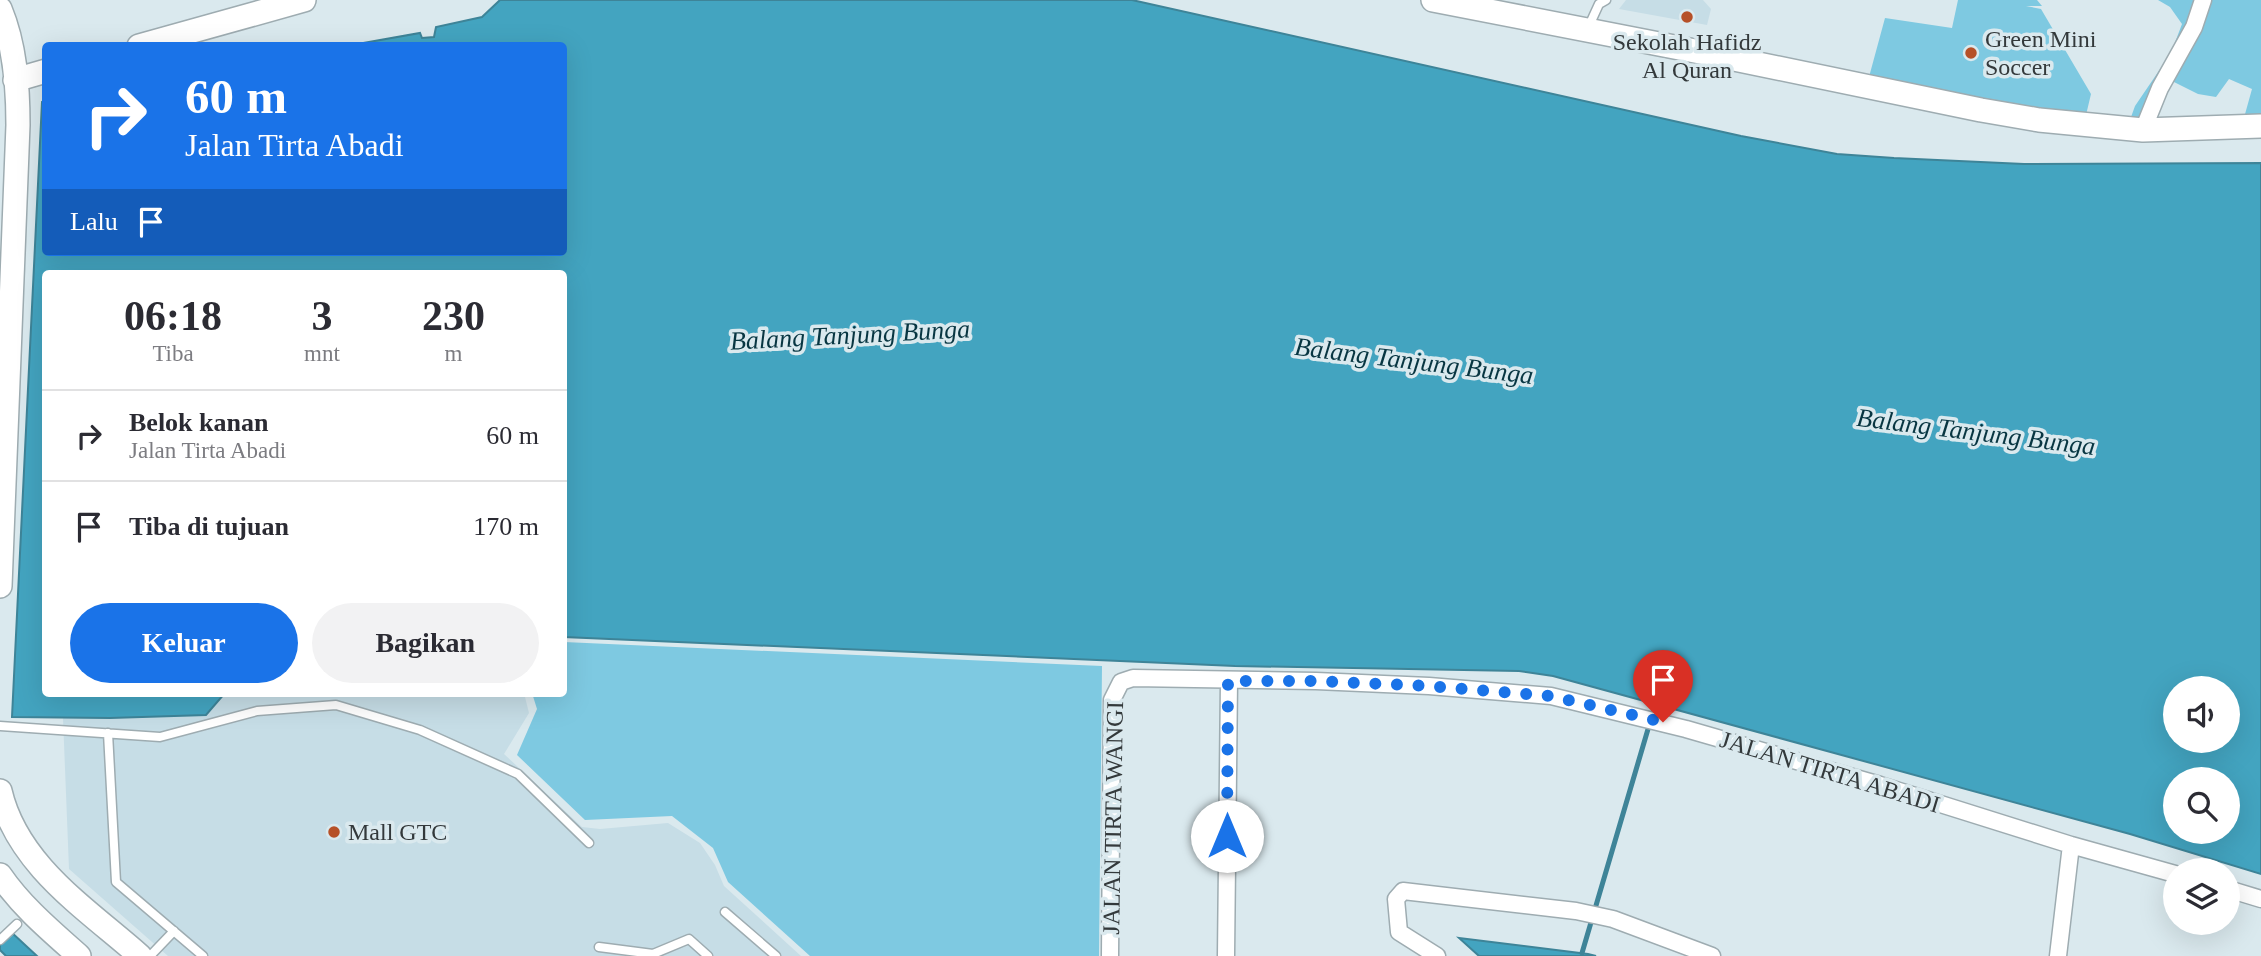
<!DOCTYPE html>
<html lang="id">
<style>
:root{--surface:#fff;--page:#f2f2f3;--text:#2b2b33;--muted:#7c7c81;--line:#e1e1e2;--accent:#1a73e8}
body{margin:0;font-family:Georgia,serif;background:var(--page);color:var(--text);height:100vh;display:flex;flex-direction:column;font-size:26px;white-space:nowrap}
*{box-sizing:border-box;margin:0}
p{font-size:23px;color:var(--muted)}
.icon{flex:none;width:38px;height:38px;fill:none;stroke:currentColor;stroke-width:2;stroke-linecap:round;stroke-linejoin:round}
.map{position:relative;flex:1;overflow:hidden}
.details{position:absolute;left:42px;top:270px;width:525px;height:427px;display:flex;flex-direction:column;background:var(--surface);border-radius:7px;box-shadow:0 7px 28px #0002}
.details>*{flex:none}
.guide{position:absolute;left:42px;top:42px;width:525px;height:214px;border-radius:7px;box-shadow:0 7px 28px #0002;background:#1a73e8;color:#fff;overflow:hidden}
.buttons{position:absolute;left:2163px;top:676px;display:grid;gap:14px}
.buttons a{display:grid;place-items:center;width:77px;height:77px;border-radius:50%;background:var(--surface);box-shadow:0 7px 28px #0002;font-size:35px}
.pin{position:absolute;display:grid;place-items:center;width:60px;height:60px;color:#fff;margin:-72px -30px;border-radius:50% 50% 50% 0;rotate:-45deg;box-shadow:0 0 7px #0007}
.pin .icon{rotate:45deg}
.me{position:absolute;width:77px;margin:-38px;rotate:0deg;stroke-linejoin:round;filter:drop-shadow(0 0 5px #0008)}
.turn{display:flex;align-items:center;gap:24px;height:147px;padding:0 28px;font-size:32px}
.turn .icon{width:91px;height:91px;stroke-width:2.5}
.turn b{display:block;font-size:49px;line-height:60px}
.then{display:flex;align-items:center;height:66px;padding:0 28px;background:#0003;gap:14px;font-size:26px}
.eta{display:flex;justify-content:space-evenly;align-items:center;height:119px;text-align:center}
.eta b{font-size:42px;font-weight:600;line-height:49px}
.cta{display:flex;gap:14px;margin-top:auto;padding:14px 28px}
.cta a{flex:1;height:80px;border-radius:42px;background:var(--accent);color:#fff;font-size:28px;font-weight:600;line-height:80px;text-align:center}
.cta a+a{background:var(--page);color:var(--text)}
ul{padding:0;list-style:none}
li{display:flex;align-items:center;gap:21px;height:91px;padding:0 28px;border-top:2px solid var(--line)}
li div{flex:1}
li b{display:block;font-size:26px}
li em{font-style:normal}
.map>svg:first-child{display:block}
.built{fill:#c6dde6}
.green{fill:#7ec9e1}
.water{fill:#43a4c0;stroke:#3e8498;stroke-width:2;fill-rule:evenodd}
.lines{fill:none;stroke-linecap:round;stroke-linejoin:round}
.stream{stroke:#3e8498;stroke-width:5}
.lane-casing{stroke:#9eacb1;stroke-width:11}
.street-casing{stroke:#9eacb1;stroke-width:19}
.secondary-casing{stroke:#9eacb1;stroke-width:26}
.lane{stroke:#fff;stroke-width:8}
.street{stroke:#fff;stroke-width:16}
.secondary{stroke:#fff;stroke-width:23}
.route{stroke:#1a73e8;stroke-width:12;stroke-dasharray:0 21.6}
.poi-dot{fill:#b65027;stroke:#dae9ee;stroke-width:2.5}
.labels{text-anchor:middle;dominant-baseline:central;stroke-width:7;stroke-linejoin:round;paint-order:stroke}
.poi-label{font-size:24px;fill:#33393b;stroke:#dae9ee;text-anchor:start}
.street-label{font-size:24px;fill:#33393b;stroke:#dae9ee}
.water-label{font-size:26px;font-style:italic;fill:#083642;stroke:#dae9ee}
</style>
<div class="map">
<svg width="2261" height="956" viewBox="0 0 2261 956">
<rect width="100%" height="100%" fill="#dae9ee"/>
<path class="built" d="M 1626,0 L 1703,0 L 1711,9 L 1707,25 L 1619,9 Z
M 225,693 L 524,693 L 529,713 L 504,754 L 582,827 L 600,829 L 668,823 L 700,843 L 715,865 L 724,886 L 801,956 L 168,956 L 69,869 L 63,718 L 206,715 Z"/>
<path class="green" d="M 1958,0 L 2037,0 L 2042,6 L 2026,6 L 2041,9 L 2091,94 L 2086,115 L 1986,101 L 1869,77 L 1885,18 L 1952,28 Z
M 2158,0 L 2261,0 L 2261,123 L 2242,125 L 2252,89 L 2229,79 L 2216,97 L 2198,94 L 2170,80 L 2149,131 L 2126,131 L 2135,106 L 2171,53 L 2182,24 L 2170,7 Z
M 564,642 L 1102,666 L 1099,956 L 810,956 L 728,882 L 713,848 L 672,816 L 585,820 L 517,755 L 537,709 L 532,693 L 564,693 Z"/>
<path class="water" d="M 500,0 L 1132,0 L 1741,136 L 1837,154 L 1894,158 L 2024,164 L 2261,163 L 2261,874 L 2130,834 L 1553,676 L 1519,671 L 1235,666 L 564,637 L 564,273 L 46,273 L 46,693 L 225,693 L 206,715 L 110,718 L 12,717 L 42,102 L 45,101 L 46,252 L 564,252 L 564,46 L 352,45 L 420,33 L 422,38 L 434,37 L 436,27 L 482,17 ZM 2175,688 L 2228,688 L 2228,740 L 2175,740 ZM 2175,779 L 2228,779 L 2228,831 L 2175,831 Z
M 10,931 L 37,956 L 6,956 L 0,950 L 0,943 Z
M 1459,938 L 1588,954 L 1596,956 L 1479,956 Z"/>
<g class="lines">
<path class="stream" d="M 1582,953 L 1656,702"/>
<g class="lane-casing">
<path id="lane" d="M 1588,28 L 1599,4 L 1606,0
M 0,726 L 160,737 L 257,711 L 336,705 L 420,730 L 518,774 L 589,843
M 108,733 L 116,882 L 203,956
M 725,912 L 776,956
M 0,940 L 17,924
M 599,947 L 653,954 L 689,939 L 708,956
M 150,956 L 174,931"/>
</g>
<g class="street-casing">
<path id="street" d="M 2143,130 L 2160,88 L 2194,27 L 2203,0
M 2228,889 L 2261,899
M 1110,956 L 1112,700 L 1121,682 L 1133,678 L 1316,681 L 1429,686 L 1551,696 L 1686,729 L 1880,785 L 2071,845 L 2175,874
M 1226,956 L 1229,681
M 1437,956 L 1399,932 L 1396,899 L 1403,891 L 1576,911 L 1613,919 L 1712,956
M 2058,956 L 2071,845"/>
</g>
<g class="secondary-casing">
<path id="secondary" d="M 1433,0 L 1700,52 L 1981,110 L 2039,120 L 2143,130 L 2261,126
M 0,9 C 15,45 18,86 18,125 L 0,586
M 139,46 L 304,0
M 15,80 L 46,71
M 0,791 C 17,865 87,909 140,956
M 0,875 C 22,907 51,931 79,956"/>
</g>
<use href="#lane" class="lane"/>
<use href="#street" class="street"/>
<use href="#secondary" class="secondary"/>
</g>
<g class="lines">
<path class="route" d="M 1227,836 L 1228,681 L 1316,681 L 1429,686 L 1551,696 L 1663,722"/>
</g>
<g class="poi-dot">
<circle cx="1687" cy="17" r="7"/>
<circle cx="1971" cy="53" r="7"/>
<circle cx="334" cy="832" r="7"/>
</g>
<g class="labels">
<g class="poi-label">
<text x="1985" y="39">Green Mini<tspan x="1985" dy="28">Soccer</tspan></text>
<text x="1687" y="42" text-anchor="middle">Sekolah Hafidz<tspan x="1687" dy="28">Al Quran</tspan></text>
<text x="348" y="832">Mall GTC</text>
</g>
<g class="street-label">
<text transform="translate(1830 772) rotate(17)">JALAN TIRTA ABADI</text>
<text transform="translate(1113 818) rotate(-89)">JALAN TIRTA WANGI</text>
</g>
<g class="water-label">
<text transform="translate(850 335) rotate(-3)">Balang Tanjung Bunga</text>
<text transform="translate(1414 361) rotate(7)">Balang Tanjung Bunga</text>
<text transform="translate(1976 432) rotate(7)">Balang Tanjung Bunga</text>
</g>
</g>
</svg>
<div class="buttons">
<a><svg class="icon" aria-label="sound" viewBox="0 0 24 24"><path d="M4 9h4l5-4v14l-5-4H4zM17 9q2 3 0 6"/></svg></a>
<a><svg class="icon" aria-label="search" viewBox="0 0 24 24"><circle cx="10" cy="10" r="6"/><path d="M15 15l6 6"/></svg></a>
<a><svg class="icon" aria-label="layers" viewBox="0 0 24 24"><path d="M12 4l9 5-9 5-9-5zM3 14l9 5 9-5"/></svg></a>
</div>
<div class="pin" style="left:1663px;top:722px;background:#d93025"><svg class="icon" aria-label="arrive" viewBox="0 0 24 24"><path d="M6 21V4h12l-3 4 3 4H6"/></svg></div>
<svg class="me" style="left:1227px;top:836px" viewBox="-20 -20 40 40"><circle r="19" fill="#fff"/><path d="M0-13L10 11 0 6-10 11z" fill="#1a73e8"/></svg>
<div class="guide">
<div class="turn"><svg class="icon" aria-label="right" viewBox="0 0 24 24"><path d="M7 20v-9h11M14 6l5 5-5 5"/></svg><div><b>60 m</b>Jalan Tirta Abadi</div></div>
<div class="then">Lalu<svg class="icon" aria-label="arrive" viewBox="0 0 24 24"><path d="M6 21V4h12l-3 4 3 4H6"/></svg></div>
</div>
<section class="details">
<div class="eta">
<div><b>06:18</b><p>Tiba</p></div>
<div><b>3</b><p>mnt</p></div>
<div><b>230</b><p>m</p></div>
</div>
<ul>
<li><svg class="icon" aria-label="right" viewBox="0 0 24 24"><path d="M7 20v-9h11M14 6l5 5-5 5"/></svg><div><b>Belok kanan</b><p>Jalan Tirta Abadi</p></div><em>60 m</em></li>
<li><svg class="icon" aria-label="arrive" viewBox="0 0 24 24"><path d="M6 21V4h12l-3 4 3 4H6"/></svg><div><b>Tiba di tujuan</b></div><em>170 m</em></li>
</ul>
<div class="cta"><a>Keluar</a><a>Bagikan</a></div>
</section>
</div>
